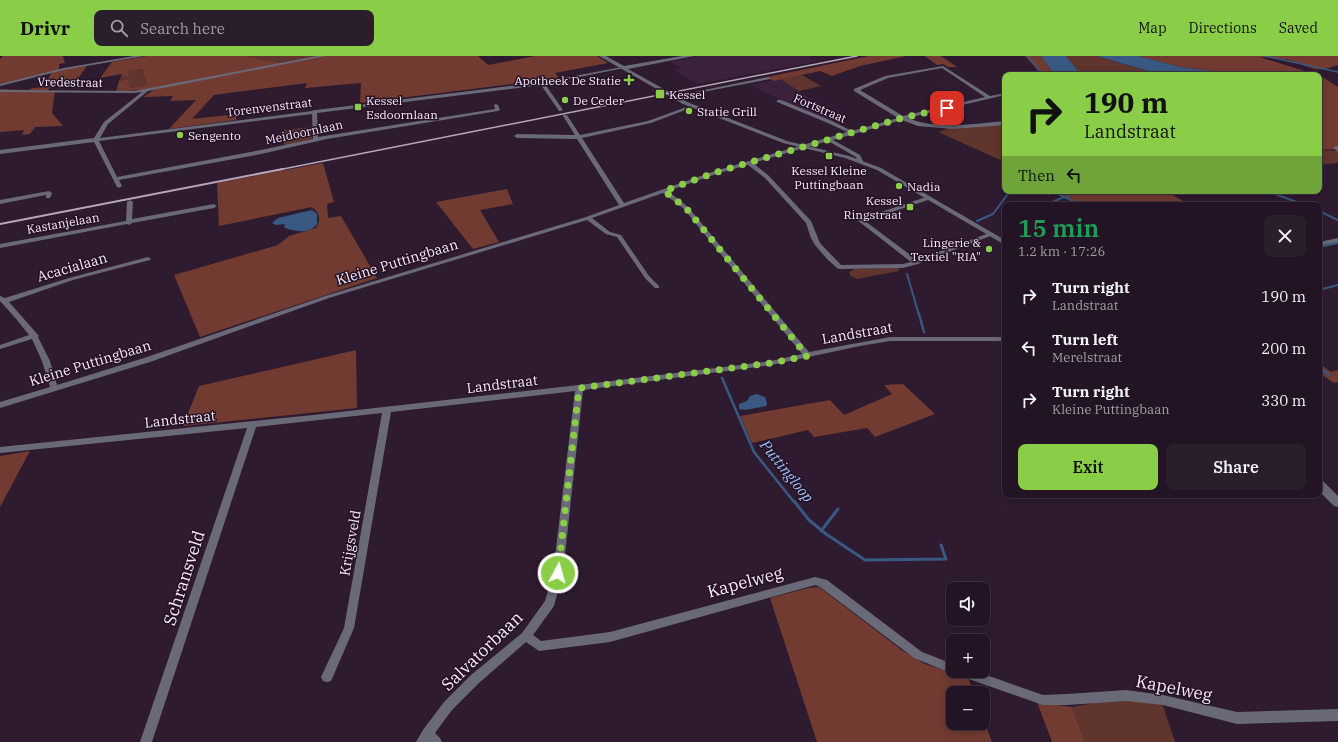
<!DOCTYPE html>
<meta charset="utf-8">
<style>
:root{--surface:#221424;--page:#2a1d2c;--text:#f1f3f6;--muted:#a29ea6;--line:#3f3341;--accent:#8ace48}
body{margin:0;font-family:"IBM Plex Serif",serif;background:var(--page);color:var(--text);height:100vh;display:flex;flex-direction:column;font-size:15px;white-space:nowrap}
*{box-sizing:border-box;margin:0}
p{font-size:13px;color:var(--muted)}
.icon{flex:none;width:22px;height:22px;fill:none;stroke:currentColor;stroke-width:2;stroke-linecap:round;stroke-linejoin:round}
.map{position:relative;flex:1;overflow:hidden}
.sheet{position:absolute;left:1002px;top:146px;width:320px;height:296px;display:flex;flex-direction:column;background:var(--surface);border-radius:8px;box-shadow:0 2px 10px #0003,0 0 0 1px var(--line)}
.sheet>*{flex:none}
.banner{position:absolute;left:1002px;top:16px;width:320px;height:122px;border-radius:8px;box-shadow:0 2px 10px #0003,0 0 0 1px var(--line);background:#8ace48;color:#111;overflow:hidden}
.tools{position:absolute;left:946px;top:526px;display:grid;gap:8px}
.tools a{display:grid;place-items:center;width:44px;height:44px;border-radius:8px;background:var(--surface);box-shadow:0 2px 10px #0003,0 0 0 1px var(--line);font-size:20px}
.pin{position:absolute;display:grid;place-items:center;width:34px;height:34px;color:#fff;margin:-17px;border-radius:8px;box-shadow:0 2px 6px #0006}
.me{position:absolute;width:44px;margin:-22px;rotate:6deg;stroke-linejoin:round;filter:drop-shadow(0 0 3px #0008)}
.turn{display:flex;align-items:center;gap:14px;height:84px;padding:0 16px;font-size:18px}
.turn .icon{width:52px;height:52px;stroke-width:2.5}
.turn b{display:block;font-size:28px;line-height:34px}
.then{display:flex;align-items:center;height:38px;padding:0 16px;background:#0003;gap:8px;font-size:15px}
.round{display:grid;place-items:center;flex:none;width:42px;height:42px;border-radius:8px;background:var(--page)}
.summary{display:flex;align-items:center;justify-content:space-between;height:68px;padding:0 16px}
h1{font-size:24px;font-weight:600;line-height:30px;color:#1e9e55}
.cta{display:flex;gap:8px;margin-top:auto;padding:8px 16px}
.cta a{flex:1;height:46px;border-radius:8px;background:var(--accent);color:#111;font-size:16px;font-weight:600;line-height:46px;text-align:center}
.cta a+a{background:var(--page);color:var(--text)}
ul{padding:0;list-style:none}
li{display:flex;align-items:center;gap:12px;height:52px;padding:0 16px}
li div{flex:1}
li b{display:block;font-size:15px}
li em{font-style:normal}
header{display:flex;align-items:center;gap:24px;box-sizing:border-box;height:56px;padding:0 20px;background:var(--accent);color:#111}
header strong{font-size:19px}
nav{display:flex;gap:22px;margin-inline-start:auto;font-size:14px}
.search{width:280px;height:36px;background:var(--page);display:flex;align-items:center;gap:10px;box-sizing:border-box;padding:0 14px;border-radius:8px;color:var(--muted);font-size:15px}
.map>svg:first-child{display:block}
.built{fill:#3a223d}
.green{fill:#60352e}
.forest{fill:#713b31}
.water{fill:#395983}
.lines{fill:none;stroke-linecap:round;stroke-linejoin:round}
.stream-far3{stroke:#395983;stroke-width:1.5}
.stream-far2{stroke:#395983;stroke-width:2}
.stream-far1{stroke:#395983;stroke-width:2.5}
.stream{stroke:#395983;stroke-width:3}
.minor{fill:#6a6977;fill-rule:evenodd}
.tertiary{fill:#6a6977;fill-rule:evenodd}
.rail-far1{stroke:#b6a7b8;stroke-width:1.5}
.rail{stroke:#b6a7b8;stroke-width:2}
.route{stroke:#8ace48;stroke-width:7;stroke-dasharray:0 12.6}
.poi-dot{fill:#8ace48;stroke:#241126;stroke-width:1.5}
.labels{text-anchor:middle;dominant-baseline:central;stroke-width:3;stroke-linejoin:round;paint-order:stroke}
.far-poi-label{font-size:12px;fill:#f7eaf9;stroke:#241126;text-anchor:start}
.far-street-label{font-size:12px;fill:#f7eaf9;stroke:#241126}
.street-label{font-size:14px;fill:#f7eaf9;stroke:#241126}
.water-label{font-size:15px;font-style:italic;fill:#9cc5fa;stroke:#241126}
.near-street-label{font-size:17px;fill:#f7eaf9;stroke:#241126}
</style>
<header>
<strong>Drivr</strong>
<div class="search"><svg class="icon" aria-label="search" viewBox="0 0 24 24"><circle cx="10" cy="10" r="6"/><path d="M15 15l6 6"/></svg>Search here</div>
<nav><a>Map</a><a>Directions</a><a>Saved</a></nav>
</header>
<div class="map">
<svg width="1338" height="686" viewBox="0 0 1338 686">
<rect width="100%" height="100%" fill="#2e1b30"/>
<path class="built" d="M 701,0 L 810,0 L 818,5 L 698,28 L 673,14 L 681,12 L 669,6 Z
M 780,23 L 816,46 L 846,59 L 830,65 L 784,46 L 751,29 Z"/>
<path class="green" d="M 246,0 L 317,0 L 280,7 Z
M 1066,0 L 1097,0 L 1160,19 L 1081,19 Z
M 142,13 L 147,29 L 131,32 L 128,23 L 119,25 L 121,21 L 130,20 L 129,15 Z
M 802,19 L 821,30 L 799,35 L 780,23 Z
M 1005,68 L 1005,106 L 938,76 L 949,72 Z
M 313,71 L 312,83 L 285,90 L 283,84 L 284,74 Z
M 1319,94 L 1338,95 L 1338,107 L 1319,109 Z
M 899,212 L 899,215 L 857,223 L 851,220 L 849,216 L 854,213 Z
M 1127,644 L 1162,647 L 1175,686 L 1085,686 L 1072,651 L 1099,646 Z"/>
<path class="forest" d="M 3,0 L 63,0 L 65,7 L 59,8 L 59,14 L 87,10 L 77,24 L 56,25 L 47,35 L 55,35 L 52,57 L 63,70 L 35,71 L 30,78 L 22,79 L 24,74 L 0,76 L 0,33 L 28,34 L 33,32 L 43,31 L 52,16 L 0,28 L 0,3 Z
M 147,0 L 246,0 L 280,7 L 317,0 L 478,0 L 488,9 L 535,0 L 597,0 L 608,7 L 555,17 L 559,22 L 360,47 L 361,27 L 305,32 L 307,27 L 214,39 L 192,63 L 237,58 L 236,64 L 169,73 L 196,44 L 170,45 L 173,40 L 143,41 L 154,34 L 161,32 L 116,36 L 119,25 L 128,23 L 131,32 L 147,29 L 142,13 L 129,15 L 130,20 L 121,21 L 122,18 L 100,22 L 112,6 Z
M 869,0 L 906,0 L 860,10 L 832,20 L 820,15 L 773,25 L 767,21 Z
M 925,0 L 941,0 L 957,11 L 948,11 L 943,8 L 937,9 Z
M 1025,0 L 1041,0 L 1055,19 L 1042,19 Z
M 1138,0 L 1338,0 L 1338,9 C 1309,20 1309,7 1284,3 C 1276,2 1268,2 1259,1 L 1318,19 L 1227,19 L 1212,15 L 1180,11 Z
M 1319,19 L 1338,31 L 1338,93 L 1319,94 Z
M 323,107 L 334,146 L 327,148 L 328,162 L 341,160 L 377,222 L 200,281 L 174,219 L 278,189 L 289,180 L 316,172 C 321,164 320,157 312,151 L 219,170 L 217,127 Z
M 507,133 L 513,148 L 480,154 L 499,186 L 473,193 L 436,146 Z
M 1054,135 L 1166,135 L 1190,149 L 1082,149 Z
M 356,294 L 357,352 L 183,370 L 199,330 Z
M 1319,307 L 1331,316 L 1338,314 L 1338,326 L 1334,327 L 1319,317 Z
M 903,328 L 935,358 L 875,381 L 867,372 L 814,381 L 808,374 L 752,387 L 740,360 L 830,344 L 844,359 L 892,338 L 884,329 Z
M 30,395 L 0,451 L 0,400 Z
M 819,531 L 903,595 L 925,608 L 968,622 L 974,637 L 953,637 L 953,667 L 983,667 L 983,662 L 992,686 L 817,686 L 770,542 L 808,532 Z
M 1037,646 L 1072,651 L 1085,686 L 1052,686 Z"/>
<path class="water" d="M 1041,0 L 1066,0 L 1081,19 L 1055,19 Z
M 1097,0 L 1138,0 L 1180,11 L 1212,15 L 1227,19 L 1161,19 Z
M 312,154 L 317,158 L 317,168 C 311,178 293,176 284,171 L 285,168 L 276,169 L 272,167 L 278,162 Z
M 757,338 L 765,341 L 767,347 L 766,350 L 745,354 L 739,353 L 739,348 L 747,345 L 750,340 Z"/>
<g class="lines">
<path class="stream-far3" d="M 1028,0 L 1043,19
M 1265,0 L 1338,16"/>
<path class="stream-far2" d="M 1052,135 L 1081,149
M 1267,135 L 1305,149
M 1066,142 L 1073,135
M 1045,149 L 1064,141
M 1319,155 L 1338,164
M 977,165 L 993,158 L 1010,135
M 1319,191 L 1338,187
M 907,218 L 919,259
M 1319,234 L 1338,229"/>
<path class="stream-far1" d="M 919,258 L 924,276
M 1319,311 L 1329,319
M 722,322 L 754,396 L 794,446"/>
<path class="stream" d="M 794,445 L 809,464 L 826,478 L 865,504 L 946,503 L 941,489
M 821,475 L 838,453"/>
<path class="minor" d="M 134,0 L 144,0 L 64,14 L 0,30 L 0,28 L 64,12 Z
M 317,0 L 326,0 L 148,35 L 108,68 L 100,82 L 312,55 L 314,54 L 316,54 L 542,26 L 622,11 L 624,12 L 545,28 L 563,54 L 561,55 L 559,55 L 541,29 L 317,57 L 318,81 L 495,53 L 494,49 L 496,48 L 498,49 L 500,54 L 498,55 L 327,83 L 261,98 L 119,124 L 122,130 L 119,132 L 117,131 L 94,86 L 0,98 L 0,94 L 94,82 L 104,66 L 142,36 L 134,37 L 0,36 L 0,34 L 134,35 ZM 312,58 L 313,83 L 261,94 L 117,121 L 99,85 Z
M 943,10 L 990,40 L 1005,37 L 1005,39 L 907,62 C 938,74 973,68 1005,65 L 1005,69 L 952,73 L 918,70 L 902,64 L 833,84 L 860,99 L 863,105 L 862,106 L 858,106 L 856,101 L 828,85 L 753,107 L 769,120 L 811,165 L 820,187 L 841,209 L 903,208 L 911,206 L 857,164 L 929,140 L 931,141 L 931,143 L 865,165 L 917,204 L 989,177 L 993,177 L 993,179 L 918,208 L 903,212 L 839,213 L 837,212 L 827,203 L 815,189 L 811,182 L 806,167 L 765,122 L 748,109 L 719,117 L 668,135 L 688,151 L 809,296 L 890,281 L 1005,281 L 1005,285 L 890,285 L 860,290 L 771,309 L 583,334 L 563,517 L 554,550 L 533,579 L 541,585 L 610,576 L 815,521 L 827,524 L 922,596 L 953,608 L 953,615 L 975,615 L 1043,639 L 1067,638 L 1126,634 L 1163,639 L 1237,656 L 1338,653 L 1338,665 L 1237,668 L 1163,649 L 1126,645 L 1067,649 L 1043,649 L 960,620 L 955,617 L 953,618 L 914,602 L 820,531 L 815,529 L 610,586 L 539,595 L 526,586 L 479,627 L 452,654 L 435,677 L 440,682 L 442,686 L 416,686 L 423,674 L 444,646 L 471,619 L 522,577 L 545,545 L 553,517 L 575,335 L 391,356 L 354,572 L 331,625 L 327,626 L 323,625 L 321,621 L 344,572 L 382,357 L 256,371 L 152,686 L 140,686 L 247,372 L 0,397 L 0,391 L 313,359 L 579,329 L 771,305 L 802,298 L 684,153 L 663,137 L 592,162 L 610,176 L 621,179 L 649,220 L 659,230 L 659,232 L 655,232 L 645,222 L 617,181 L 606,178 L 587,164 L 329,242 L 150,306 L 0,352 L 0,346 L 50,331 L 42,305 L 32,283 L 0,293 L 0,289 L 29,279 L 17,264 L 0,245 L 0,240 L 5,242 L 69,222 L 148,201 L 151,203 L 150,204 L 73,224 L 9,246 L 39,280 L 38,281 L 50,305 L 57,329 L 144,302 L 325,240 L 586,161 L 619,149 L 577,83 L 517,82 L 514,80 L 517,78 L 575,79 L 563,60 L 563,59 L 567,59 L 580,79 L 648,65 L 692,49 L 696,50 L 651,67 L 582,82 L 624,147 L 715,115 L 847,76 L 828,67 L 777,46 L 777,44 L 781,44 L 832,65 L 852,75 L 898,62 L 854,35 L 854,33 L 885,20 ZM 942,12 L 985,41 L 903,60 L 860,34 L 888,22 Z
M 768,21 L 770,22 L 770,23 L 672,42 L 670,41 Z
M 1336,90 L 1338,91 L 1338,96 L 1333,92 Z
M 49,135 L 52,137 L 50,142 L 46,142 L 46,139 L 0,148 L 0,144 Z
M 130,144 L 133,146 L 132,163 L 214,148 L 217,150 L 214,152 L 132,167 L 129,169 L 127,168 L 0,192 L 0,188 L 126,165 L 127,146 Z
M 1338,182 L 1338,186 L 1319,190 L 1319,186 Z"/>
<path class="tertiary" d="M 599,0 L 606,0 L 624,10 L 682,0 L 694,0 L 628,13 L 687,46 L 787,85 L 849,100 L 881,112 L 1005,184 L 1005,189 L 877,114 L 845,102 L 783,87 L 683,48 Z
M 1319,424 L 1323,425 L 1338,440 L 1338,451 L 1334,450 L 1319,435 Z"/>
<path class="rail-far1" d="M 278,114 L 857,0"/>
<path class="rail" d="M 0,168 L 283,113"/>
</g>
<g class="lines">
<path class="route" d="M 558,517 L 579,332 L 771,307 L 807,300 L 686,152 L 664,135 L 717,116 L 902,62 L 947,52"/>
</g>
<g class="poi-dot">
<path d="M627 18h4v4h4v4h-4v4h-4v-4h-4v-4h4z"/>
<rect x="655" y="33" width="10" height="10" rx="2"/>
<circle cx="565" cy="44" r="4"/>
<rect x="354" y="47" width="8" height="8" rx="2"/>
<circle cx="689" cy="55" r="4"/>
<circle cx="180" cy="79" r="4"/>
<rect x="825" y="96" width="8" height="8" rx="2"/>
<circle cx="899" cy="130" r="4"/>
<rect x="906" y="147" width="8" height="8" rx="2"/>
<circle cx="989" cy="193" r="4"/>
</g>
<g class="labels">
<g class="far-poi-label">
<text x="621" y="24" text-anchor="end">Apotheek De Statie</text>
<text x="669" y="38">Kessel</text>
<text x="366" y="44">Kessel<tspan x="366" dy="14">Esdoornlaan</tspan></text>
<text x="573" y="44">De Ceder</text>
<text x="697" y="55">Statie Grill</text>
<text x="188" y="79">Sengento</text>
<text x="829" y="114" text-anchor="middle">Kessel Kleine<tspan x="829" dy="14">Puttingbaan</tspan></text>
<text x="907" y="130">Nadia</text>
<text x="902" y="144" text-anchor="end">Kessel<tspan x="902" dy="14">Ringstraat</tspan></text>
<text x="981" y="186" text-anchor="end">Lingerie &amp;<tspan x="981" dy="14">Textiel "RIA"</tspan></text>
</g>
<g class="far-street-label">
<text transform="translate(70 26) rotate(1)">Vredestraat</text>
<text transform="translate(269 51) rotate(-7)">Torenvenstraat</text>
<text transform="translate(820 52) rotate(23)">Fortstraat</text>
<text transform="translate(304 76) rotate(-12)">Meidoornlaan</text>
<text transform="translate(63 167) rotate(-10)">Kastanjelaan</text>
</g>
<g class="street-label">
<text transform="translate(397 206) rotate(-17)">Kleine Puttingbaan</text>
<text transform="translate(72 211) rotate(-16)">Acacialaan</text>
<text transform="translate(857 277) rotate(-10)">Landstraat</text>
<text transform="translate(90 307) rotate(-17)">Kleine Puttingbaan</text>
<text transform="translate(502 328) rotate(-7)">Landstraat</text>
<text transform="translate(180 363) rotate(-6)">Landstraat</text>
<text transform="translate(350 487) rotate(-80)">Krijgsveld</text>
</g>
<g class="water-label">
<text transform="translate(787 415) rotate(51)">Puttingloop</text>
</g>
<g class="near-street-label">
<text transform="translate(184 522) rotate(-72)">Schransveld</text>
<text transform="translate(745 526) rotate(-15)">Kapelweg</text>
<text transform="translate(482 595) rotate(-44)">Salvatorbaan</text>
<text transform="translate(1174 632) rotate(11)">Kapelweg</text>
</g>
</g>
</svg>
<div class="tools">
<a><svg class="icon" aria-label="sound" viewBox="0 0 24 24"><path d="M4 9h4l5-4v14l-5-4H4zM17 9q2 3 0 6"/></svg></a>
<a>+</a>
<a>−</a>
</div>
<div class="pin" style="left:947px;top:52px;background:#d93025"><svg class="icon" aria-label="arrive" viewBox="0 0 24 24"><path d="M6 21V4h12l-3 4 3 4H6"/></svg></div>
<svg class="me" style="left:558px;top:517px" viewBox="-20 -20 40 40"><circle r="17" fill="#8ace48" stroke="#fff" stroke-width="3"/><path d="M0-11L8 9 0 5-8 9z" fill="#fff"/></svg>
<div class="banner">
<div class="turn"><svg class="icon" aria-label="right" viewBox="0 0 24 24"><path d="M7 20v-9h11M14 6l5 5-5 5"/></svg><div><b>190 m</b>Landstraat</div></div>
<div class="then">Then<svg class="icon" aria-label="left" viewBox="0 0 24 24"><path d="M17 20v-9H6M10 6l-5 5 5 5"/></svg></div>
</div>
<section class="sheet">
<div class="summary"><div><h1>15 min</h1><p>1.2 km · 17:26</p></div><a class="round"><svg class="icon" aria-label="close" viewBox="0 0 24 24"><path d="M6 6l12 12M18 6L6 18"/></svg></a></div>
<ul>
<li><svg class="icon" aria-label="right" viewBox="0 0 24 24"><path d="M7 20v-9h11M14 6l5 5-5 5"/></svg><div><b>Turn right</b><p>Landstraat</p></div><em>190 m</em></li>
<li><svg class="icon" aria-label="left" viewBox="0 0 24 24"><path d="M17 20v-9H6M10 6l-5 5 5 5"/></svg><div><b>Turn left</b><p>Merelstraat</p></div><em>200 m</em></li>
<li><svg class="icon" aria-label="right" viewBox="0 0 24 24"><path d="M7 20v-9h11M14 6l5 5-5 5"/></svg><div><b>Turn right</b><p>Kleine Puttingbaan</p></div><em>330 m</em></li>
</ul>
<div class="cta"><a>Exit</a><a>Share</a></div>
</section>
</div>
